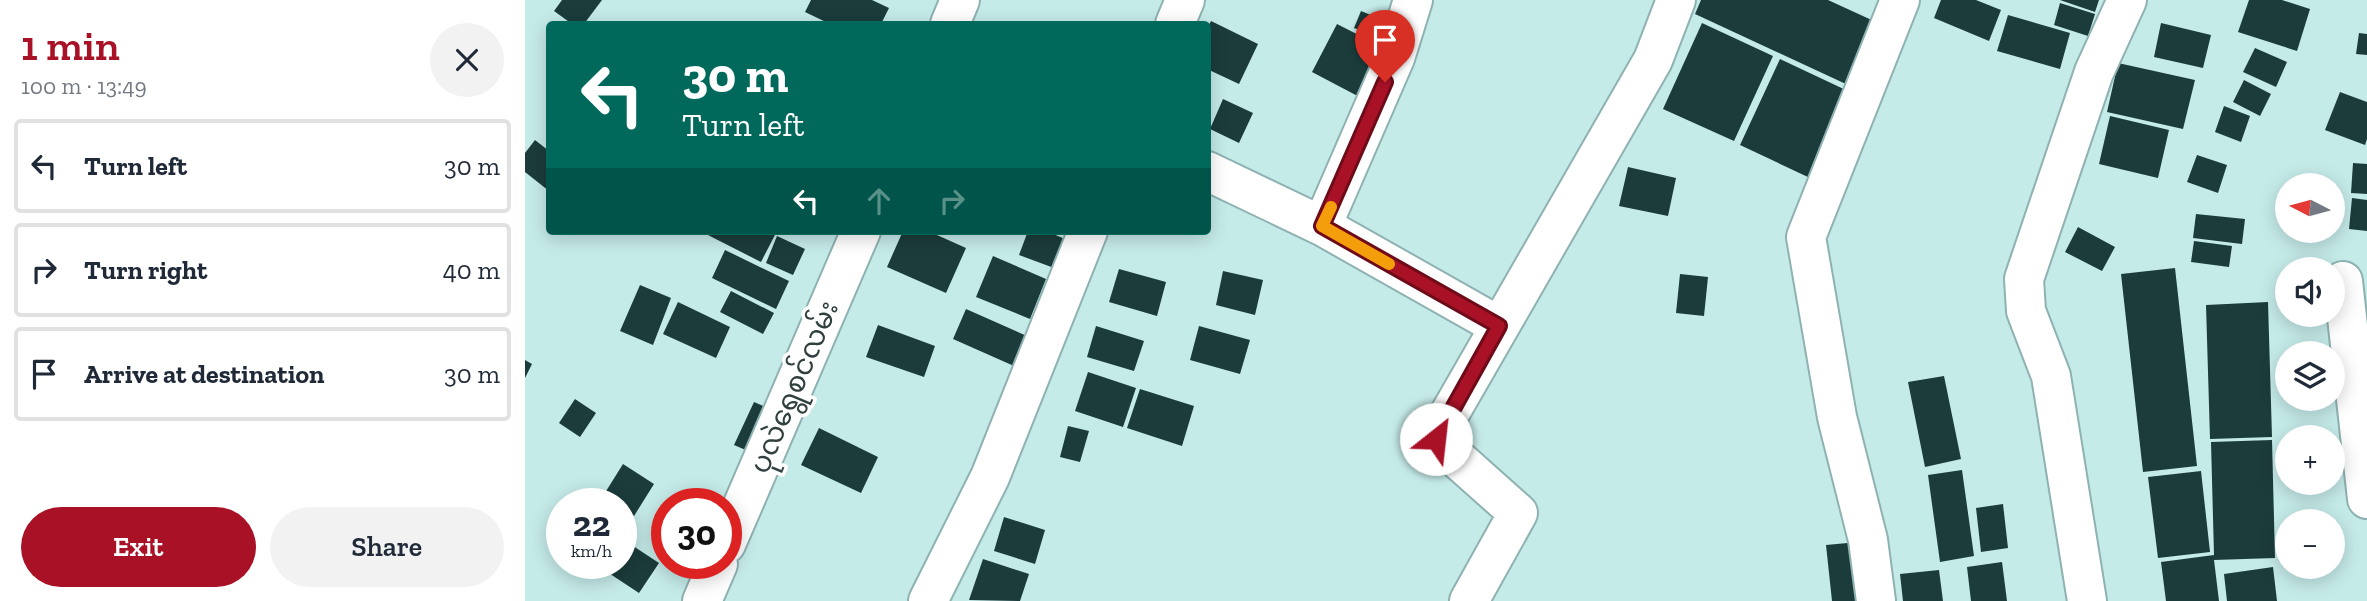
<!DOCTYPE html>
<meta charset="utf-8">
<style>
:root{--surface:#fff;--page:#f2f2f3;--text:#1f2937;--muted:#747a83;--line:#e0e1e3;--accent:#a81126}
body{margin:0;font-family:"Zilla Slab","Noto Sans Myanmar",serif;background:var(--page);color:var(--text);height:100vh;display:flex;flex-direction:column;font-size:26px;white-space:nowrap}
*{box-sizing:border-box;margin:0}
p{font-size:23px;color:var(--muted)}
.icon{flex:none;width:38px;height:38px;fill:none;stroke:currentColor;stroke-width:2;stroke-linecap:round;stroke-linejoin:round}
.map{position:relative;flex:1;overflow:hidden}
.drawer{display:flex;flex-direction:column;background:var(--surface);width:525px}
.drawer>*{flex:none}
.guide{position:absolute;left:21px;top:21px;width:665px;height:214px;border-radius:7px;box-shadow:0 4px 18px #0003;background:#00695c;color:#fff;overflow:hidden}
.needle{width:46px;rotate:276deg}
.controls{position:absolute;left:1750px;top:173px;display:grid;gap:14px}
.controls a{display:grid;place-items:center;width:70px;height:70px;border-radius:50%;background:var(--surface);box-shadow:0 4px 18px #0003;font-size:35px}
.speed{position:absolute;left:21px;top:488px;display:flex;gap:14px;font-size:35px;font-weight:700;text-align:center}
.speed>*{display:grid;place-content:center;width:91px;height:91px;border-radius:50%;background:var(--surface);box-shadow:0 4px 18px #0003;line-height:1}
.speed small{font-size:18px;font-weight:400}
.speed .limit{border:10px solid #d22;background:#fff;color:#111}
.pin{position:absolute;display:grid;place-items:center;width:60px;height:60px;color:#fff;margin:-72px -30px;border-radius:50% 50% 50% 0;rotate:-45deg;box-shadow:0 0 7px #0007}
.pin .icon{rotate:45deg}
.me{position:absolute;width:77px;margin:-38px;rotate:29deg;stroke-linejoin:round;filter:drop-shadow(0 0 5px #0008)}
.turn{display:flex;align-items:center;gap:24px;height:147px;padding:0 21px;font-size:32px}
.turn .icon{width:91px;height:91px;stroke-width:2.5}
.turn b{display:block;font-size:49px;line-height:60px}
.lanes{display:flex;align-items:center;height:66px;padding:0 21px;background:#0003;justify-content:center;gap:35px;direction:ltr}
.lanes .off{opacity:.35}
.round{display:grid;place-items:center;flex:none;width:74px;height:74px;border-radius:37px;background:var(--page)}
.summary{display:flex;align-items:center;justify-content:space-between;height:119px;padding:0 21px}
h1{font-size:42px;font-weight:600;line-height:52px;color:var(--accent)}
.button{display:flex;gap:14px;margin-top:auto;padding:14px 21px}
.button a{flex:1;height:80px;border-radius:42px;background:var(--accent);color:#fff;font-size:28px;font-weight:600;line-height:80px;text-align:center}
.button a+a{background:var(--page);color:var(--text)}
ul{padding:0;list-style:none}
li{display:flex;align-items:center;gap:21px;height:94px;margin:0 14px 10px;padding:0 7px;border:4px solid var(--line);border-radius:7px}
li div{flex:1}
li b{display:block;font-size:26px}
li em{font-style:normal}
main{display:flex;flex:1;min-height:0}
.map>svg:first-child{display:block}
.building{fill:#1b3c3b}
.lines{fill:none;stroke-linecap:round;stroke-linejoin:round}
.minor-casing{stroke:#8eb2b1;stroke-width:42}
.minor{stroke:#fff;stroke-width:38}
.route-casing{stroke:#6d0b19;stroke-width:18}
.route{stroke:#a81126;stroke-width:12}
.slow{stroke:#f59e0b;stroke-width:12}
.labels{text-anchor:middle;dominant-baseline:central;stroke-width:7;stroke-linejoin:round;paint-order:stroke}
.street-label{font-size:28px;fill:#30403f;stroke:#fff}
</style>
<main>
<section class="drawer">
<div class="summary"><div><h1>1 min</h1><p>100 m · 13:49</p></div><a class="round"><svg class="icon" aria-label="close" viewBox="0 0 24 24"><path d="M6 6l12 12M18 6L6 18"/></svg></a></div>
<ul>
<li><svg class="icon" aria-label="left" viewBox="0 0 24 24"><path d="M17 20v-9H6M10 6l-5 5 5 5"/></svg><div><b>Turn left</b></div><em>30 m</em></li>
<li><svg class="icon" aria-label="right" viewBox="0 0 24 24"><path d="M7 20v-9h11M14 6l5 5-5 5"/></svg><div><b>Turn right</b></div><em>40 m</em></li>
<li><svg class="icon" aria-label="arrive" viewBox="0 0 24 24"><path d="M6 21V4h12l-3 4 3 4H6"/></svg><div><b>Arrive at destination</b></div><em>30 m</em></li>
</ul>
<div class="button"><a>Exit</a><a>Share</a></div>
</section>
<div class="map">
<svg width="1842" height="601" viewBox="0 0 1842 601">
<rect width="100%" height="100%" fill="#c5ebe9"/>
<path class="building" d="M 37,0 L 77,0 L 59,24 L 47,24 L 29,11 Z
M 286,0 L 347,0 L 364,8 L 356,24 L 305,24 L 280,12 Z
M 1176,0 L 1303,0 L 1351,22 L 1323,85 L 1170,14 Z
M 1416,0 L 1451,0 L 1476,10 L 1464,41 L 1409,18 Z
M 1535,0 L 1574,0 L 1570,12 Z
M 1724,0 L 1757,0 L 1785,9 L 1772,51 L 1713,32 Z
M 1535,3 L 1570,14 L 1563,36 L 1529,25 Z
M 836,11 L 865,23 L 858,39 L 829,28 Z
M 1483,15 L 1545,33 L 1535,69 L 1472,51 Z
M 686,21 L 733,44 L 714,84 L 682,69 L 682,29 Z
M 1177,23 L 1248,56 L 1209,141 L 1138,109 Z
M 1636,23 L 1686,35 L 1678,68 L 1629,57 Z
M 812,24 L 869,53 L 844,102 L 787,72 Z
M 1834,33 L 1842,34 L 1842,55 L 1831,54 Z
M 1730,48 L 1762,62 L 1751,87 L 1718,72 Z
M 1255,59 L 1325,92 L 1285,178 L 1215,145 Z
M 1593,63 L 1670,80 L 1658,129 L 1582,112 Z
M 1719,80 L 1746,94 L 1735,116 L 1708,102 Z
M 1815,92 L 1842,102 L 1842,139 L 1840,145 L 1800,130 Z
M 698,99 L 728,113 L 714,143 L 685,129 Z
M 1699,106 L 1725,116 L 1716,142 L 1690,132 Z
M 1585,116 L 1644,130 L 1633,178 L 1574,164 Z
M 10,140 L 24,151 L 24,191 L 0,172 L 0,153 Z
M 1672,155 L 1702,165 L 1693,193 L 1662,182 Z
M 1828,163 L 1842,164 L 1842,194 L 1826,193 Z
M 1103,167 L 1151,178 L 1143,216 L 1094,206 Z
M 1827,198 L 1842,200 L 1842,231 L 1824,229 Z
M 1671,214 L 1720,219 L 1717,244 L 1668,238 Z
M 1553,227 L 1590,247 L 1577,271 L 1540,252 Z
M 175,231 L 252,231 L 236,262 Z
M 378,231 L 403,231 L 441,248 L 421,293 L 362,267 Z
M 503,231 L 521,231 L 540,239 L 529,268 L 494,255 Z
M 252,236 L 280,249 L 268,275 L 241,263 Z
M 1669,241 L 1707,246 L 1704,267 L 1666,262 Z
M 200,250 L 264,281 L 251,309 L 187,278 Z
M 468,256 L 521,279 L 505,319 L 451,297 Z
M 1650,268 L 1672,466 L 1618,472 L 1596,274 Z
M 594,269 L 641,282 L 632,316 L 584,302 Z
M 698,271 L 738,280 L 730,315 L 691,305 Z
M 1155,274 L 1183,277 L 1179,316 L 1151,313 Z
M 115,285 L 146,298 L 128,345 L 95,331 Z
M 206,291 L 249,313 L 238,334 L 195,312 Z
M 153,302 L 205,327 L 191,358 L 138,334 Z
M 1743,302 L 1747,437 L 1685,439 L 1681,305 Z
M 441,309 L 502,336 L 489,366 L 428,339 Z
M 353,325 L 410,346 L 399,377 L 341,357 Z
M 571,326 L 619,341 L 609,371 L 562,357 Z
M 674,326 L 725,340 L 715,374 L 665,360 Z
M 0,360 L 7,364 L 0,378 Z
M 563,372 L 611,388 L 598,427 L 550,411 Z
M 1419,376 L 1436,459 L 1400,467 L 1383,382 Z
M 615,389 L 669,406 L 657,446 L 602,428 Z
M 50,399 L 71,413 L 55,437 L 34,423 Z
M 229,402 L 243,408 L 223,451 L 209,445 Z
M 543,426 L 564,431 L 555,462 L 535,457 Z
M 294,428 L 353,457 L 336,493 L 276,465 Z
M 1747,440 L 1750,558 L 1689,560 L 1694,601 L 1641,601 L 1636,562 L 1689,555 L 1686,442 Z
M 98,464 L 129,484 L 109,516 L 96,508 L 96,504 L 90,504 L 78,496 Z
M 1437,470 L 1449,556 L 1415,562 L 1403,475 Z
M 1676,471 L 1685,552 L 1633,558 L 1623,477 Z
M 1478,504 L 1483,548 L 1456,552 L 1451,508 Z
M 96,512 L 107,519 L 101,529 L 96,526 Z
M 479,517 L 520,530 L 510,564 L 469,551 Z
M 96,538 L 134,563 L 114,593 L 70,564 L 96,564 Z
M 1333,542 L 1339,601 L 1307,601 L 1301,545 Z
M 458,559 L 504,574 L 495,601 L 444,600 Z
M 1477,562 L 1482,601 L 1446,601 L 1442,567 Z
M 1748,567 L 1752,601 L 1702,601 L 1699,574 Z
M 1414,570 L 1418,601 L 1378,601 L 1375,574 Z"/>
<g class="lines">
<g class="minor-casing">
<path id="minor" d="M 425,24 L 435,0
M 650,24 L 660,0
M 682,171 L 797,226 L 974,326
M 797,226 L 870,58 L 888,0
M 1818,281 L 1842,499
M 201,544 L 336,231
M 177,601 L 193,564
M 403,601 L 465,477 L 563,231
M 944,601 L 993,513 L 910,439 L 1128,60 L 1151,0
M 1351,601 L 1343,540 L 1312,417 L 1281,237 L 1375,0
M 1562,601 L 1526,376 L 1501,311 L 1499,279 L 1569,72 L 1602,0"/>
</g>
<use href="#minor" class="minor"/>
</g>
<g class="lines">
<g class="route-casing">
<path id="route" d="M 860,82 L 797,226 L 974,326 L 911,439"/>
</g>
<use href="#route" class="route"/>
<path class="slow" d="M 806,207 L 797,226 L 864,264"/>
</g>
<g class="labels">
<g class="street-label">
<text transform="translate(269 387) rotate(-67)">ပုလဲရွေစင်လမ်း</text>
</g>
</g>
</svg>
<div class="controls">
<a><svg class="needle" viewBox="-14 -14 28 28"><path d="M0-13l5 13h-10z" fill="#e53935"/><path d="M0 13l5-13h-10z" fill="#747a83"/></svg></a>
<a><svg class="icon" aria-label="sound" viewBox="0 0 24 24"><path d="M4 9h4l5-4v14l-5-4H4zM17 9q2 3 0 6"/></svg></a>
<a><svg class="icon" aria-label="layers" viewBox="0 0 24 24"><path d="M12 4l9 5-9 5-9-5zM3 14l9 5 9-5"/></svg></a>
<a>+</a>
<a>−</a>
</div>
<div class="speed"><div>22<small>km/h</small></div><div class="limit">30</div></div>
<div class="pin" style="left:860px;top:82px;background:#d93025"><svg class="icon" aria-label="arrive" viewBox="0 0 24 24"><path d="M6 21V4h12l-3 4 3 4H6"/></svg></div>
<svg class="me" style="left:911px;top:439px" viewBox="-20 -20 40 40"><circle r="19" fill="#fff"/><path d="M0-13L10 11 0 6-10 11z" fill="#a81126"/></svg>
<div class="guide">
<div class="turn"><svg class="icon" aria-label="left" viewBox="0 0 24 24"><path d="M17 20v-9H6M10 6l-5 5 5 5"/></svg><div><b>30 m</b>Turn left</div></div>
<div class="lanes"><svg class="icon" aria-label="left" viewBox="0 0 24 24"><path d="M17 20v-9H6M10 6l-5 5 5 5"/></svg><svg class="icon off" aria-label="ahead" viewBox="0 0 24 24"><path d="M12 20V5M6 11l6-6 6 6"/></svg><svg class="icon off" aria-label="right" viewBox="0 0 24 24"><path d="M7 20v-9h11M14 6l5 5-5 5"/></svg></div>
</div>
</div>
</main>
